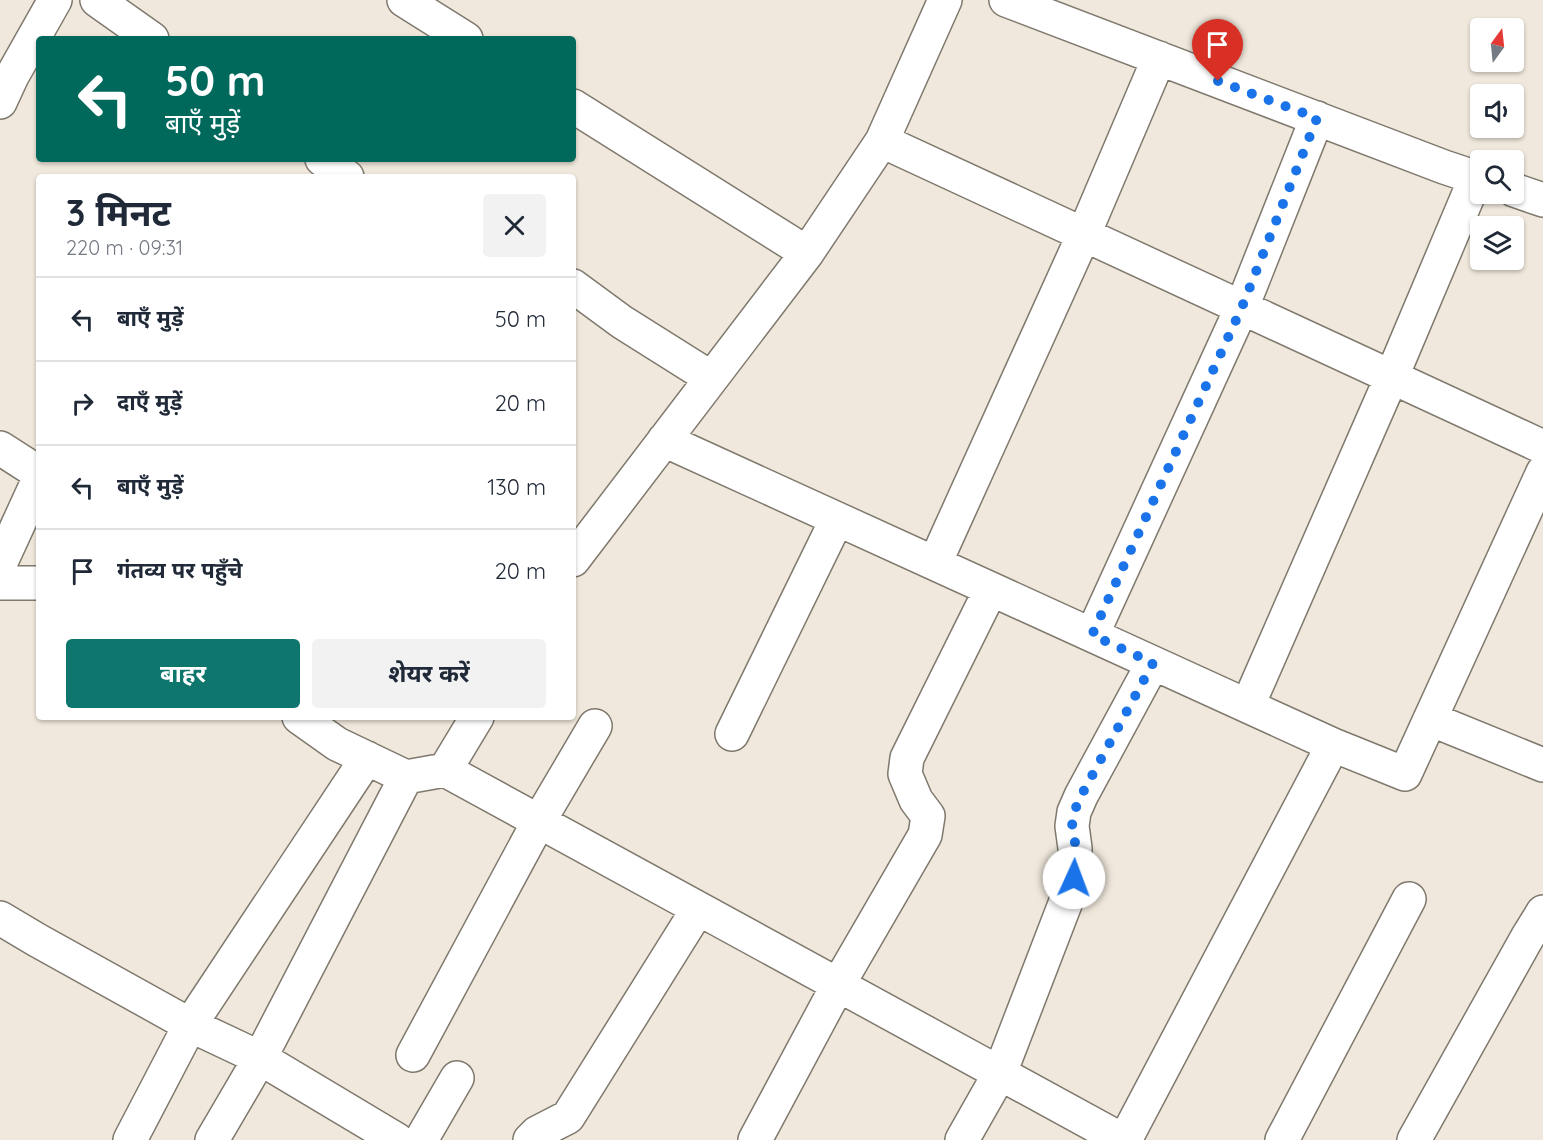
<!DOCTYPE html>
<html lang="hi">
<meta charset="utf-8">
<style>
:root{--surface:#fff;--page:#f2f2f3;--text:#1f2937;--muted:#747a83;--line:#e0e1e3;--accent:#0f766e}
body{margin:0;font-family:Quicksand,"Noto Sans Devanagari",sans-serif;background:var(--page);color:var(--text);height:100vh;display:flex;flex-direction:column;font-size:22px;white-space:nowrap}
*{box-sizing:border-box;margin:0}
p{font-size:20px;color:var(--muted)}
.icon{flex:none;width:33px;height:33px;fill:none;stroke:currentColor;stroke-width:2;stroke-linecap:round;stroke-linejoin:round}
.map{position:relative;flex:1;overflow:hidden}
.panel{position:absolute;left:36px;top:174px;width:540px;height:546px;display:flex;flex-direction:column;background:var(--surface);border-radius:6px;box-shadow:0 2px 4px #0004}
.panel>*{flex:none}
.top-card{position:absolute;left:36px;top:36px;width:540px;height:126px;border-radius:6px;box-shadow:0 2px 4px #0004;background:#00695c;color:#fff;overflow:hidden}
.needle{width:39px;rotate:15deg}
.fabs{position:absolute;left:1470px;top:18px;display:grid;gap:12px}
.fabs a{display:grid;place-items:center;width:54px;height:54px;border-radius:6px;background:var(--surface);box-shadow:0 2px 4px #0004;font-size:30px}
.pin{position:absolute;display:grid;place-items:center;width:51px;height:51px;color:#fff;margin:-62px -26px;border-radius:50% 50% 50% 0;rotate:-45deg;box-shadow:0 0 6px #0007}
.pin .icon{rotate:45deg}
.me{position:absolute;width:66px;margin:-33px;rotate:2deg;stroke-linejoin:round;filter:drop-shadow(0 0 4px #0008)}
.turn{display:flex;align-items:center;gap:21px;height:126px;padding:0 30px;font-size:27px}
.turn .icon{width:78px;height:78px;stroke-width:2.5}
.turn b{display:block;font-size:42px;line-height:51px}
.round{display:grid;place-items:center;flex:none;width:63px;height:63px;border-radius:6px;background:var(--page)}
.headline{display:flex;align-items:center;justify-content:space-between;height:102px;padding:0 30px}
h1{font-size:36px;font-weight:700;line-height:45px}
.button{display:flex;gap:12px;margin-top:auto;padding:12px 30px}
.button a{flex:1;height:69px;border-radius:6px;background:var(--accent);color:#fff;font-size:24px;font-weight:700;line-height:69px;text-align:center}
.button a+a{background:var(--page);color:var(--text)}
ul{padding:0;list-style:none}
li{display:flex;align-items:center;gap:18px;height:84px;padding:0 30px;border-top:2px solid var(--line)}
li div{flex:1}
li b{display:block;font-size:22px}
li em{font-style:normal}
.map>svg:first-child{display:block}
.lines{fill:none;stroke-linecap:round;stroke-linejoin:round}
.minor-casing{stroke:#7f786d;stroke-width:36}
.minor{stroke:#fff;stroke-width:33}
.route{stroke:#1a73e8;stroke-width:10;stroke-dasharray:0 18}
</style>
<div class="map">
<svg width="1543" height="1140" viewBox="0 0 1543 1140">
<rect width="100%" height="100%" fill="#f0e8dc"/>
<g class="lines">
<g class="minor-casing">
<path id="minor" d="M 97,0 L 152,39
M 404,0 L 466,39
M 1006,0 L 1444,167 L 1480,179
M 0,102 L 12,76 L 55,0
M 573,106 L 807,253
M 882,141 L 1543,447
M 322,159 L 347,177
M 1514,190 L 1543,200
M 573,286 L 622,322 L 711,378
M 664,440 L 1333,745
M 0,448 L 39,473
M 573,560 L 807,253 L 882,141 L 945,0
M 935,563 L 1084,234 L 1159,58
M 0,564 L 39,479
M 0,583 L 39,583
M 1092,635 L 1242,307 L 1317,118
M 1248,705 L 1392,376 L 1476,177
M 299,717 L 337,744 L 406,777 L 445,770 L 1122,1140
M 1430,719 L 1543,765
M 732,734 L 837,519
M 445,770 L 477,717
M 0,918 L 37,940 L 190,1025 L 260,1058 L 397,1140
M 413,1055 L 539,821 L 595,726
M 130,1140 L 190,1025 L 367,758
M 212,1140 L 260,1058 L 406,777
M 421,1140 L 457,1078
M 530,1140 L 537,1133 L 568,1117 L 698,909
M 755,1140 L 838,985 L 925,835 L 928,816 L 916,800 L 905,774 L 907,758 L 991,589
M 962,1140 L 1000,1073 L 1075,878 L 1075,848 L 1072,826 L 1074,812 L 1081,796 L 1153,663
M 1125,1140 L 1333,745 L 1405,774 L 1543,472
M 1282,1140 L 1409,899
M 1414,1140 L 1527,938 L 1543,912"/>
</g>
<use href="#minor" class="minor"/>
</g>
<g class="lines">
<path class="route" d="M 1074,878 L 1076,848 L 1072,826 L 1074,812 L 1081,796 L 1153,663 L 1092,635 L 1242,307 L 1317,118 L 1218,81"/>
</g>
</svg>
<div class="fabs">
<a><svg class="needle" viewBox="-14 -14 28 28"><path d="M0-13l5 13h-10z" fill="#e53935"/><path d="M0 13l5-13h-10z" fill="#747a83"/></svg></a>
<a><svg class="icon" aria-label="sound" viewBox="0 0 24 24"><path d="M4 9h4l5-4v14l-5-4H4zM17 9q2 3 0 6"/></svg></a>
<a><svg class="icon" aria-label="search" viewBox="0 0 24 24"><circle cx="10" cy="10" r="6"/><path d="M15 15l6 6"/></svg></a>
<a><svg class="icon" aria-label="layers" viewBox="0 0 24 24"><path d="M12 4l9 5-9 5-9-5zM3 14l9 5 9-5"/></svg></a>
</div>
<div class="pin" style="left:1218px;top:81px;background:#d93025"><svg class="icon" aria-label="arrive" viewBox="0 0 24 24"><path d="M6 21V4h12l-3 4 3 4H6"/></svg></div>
<svg class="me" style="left:1074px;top:878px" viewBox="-20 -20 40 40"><circle r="19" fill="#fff"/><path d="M0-13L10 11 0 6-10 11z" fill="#1a73e8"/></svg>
<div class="top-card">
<div class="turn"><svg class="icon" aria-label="left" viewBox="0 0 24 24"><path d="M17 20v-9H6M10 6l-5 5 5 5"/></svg><div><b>50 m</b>बाएँ मुड़ें</div></div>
</div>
<section class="panel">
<div class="headline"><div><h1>3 मिनट</h1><p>220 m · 09:31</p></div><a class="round"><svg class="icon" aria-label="close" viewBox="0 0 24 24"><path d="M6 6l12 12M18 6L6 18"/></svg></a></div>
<ul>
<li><svg class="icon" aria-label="left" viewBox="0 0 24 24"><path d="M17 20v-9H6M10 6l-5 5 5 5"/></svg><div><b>बाएँ मुड़ें</b></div><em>50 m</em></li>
<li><svg class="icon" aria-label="right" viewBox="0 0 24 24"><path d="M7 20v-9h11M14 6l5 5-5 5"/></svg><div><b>दाएँ मुड़ें</b></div><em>20 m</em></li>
<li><svg class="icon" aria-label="left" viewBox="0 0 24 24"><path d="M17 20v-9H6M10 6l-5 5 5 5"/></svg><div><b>बाएँ मुड़ें</b></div><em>130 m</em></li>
<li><svg class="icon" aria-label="arrive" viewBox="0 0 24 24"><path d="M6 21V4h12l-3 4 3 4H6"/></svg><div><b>गंतव्य पर पहुँचे</b></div><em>20 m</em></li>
</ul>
<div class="button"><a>बाहर</a><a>शेयर करें</a></div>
</section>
</div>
